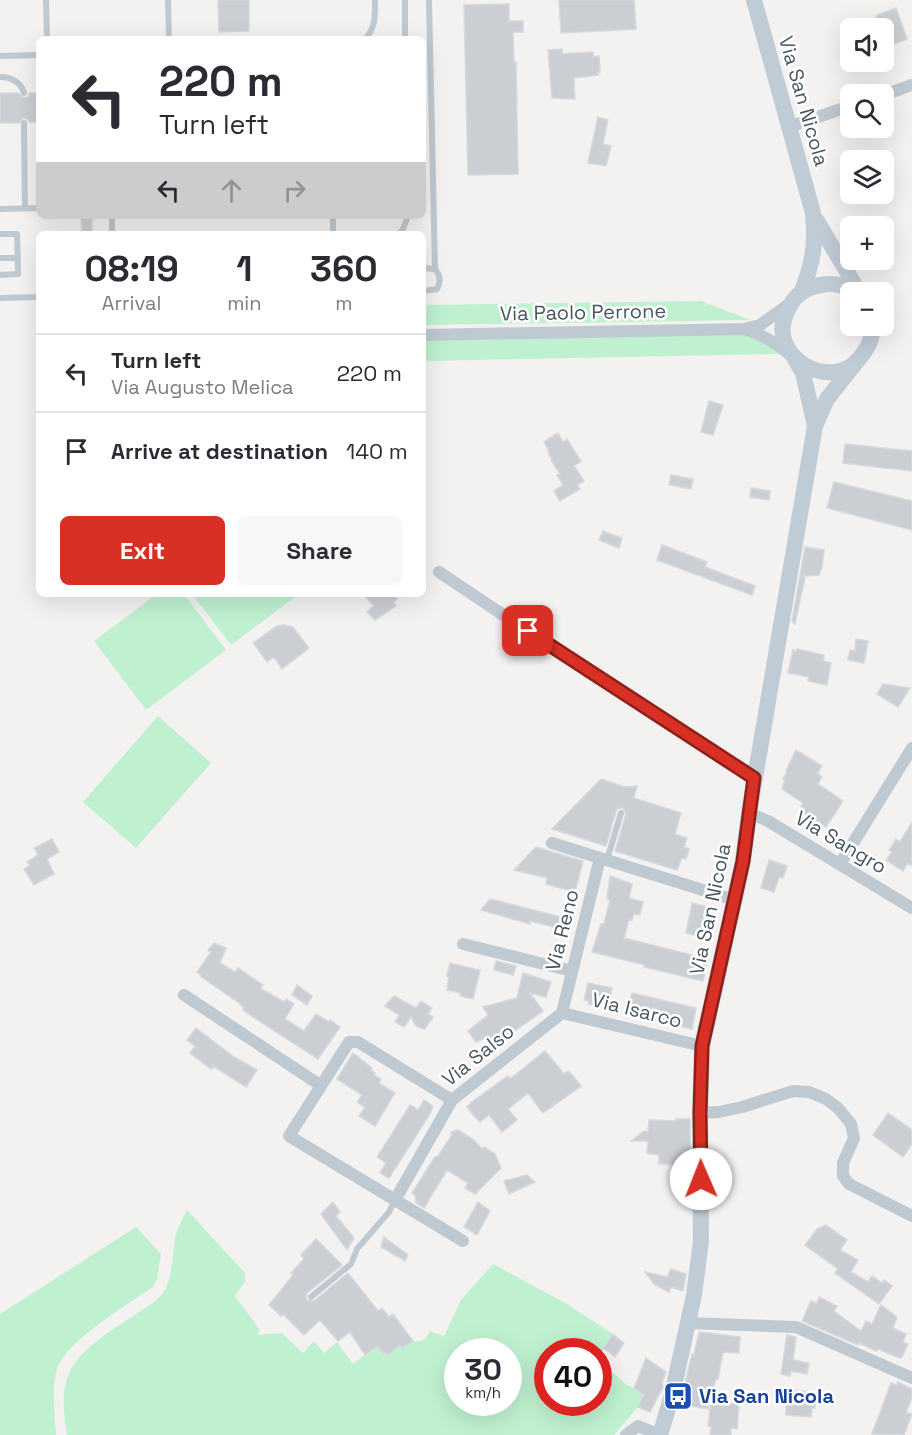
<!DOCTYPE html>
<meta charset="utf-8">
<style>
:root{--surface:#fff;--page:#f7f7f7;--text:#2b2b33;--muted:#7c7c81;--line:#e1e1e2;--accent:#d93025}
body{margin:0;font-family:"Space Grotesk",sans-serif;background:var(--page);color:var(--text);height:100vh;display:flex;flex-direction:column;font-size:22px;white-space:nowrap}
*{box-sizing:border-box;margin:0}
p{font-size:20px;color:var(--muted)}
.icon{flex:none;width:33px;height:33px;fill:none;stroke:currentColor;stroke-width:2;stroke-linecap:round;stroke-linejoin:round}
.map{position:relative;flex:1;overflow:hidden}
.panel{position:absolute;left:36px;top:231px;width:390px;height:366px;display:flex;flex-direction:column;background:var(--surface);border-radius:9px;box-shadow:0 6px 24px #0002}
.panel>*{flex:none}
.hud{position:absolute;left:36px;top:36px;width:390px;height:183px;border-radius:9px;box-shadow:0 6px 24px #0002;background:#fff;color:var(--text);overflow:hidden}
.tools{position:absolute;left:840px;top:18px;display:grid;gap:12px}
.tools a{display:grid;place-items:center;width:54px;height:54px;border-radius:9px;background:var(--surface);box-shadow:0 6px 24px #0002;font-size:30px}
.speed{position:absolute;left:444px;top:1338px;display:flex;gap:12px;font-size:30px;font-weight:700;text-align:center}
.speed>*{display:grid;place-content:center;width:78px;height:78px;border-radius:50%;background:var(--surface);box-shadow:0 6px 24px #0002;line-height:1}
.speed small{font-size:15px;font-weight:400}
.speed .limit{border:9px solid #d22;background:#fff;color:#111}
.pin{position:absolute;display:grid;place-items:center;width:51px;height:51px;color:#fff;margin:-26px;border-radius:12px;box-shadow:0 3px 9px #0006}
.me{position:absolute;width:66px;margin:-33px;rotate:359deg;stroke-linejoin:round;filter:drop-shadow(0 0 4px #0008)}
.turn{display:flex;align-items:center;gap:21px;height:126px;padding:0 24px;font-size:27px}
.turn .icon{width:78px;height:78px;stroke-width:2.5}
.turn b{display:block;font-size:42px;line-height:51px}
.lanes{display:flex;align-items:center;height:57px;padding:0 24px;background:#0003;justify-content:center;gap:30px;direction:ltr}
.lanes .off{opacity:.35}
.eta{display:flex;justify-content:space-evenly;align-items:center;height:102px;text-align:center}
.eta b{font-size:36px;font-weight:700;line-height:42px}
.button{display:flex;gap:12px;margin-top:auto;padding:12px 24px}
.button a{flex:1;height:69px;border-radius:9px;background:var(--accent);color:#fff;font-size:24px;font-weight:700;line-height:69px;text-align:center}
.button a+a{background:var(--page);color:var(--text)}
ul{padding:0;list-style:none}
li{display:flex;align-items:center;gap:18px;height:78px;padding:0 24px;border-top:2px solid var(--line)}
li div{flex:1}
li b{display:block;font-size:22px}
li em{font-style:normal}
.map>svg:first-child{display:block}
.green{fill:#bff1d0;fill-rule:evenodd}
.building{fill:#cbcfd4;stroke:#d5d8dd;stroke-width:1.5}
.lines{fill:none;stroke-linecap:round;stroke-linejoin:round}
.lane{stroke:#bfc9d1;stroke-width:6}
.street{stroke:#bfc9d1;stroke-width:12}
.secondary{stroke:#bfcbd5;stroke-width:16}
.route-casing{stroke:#8d1f18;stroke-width:15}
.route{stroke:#d93025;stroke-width:10}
.labels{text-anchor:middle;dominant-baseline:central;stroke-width:5;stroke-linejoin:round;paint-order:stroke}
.street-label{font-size:20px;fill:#485660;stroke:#fff}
.transit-label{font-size:20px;font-weight:bold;fill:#164399;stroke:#fff;text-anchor:start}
</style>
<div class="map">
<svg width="912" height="1435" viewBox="0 0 912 1435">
<rect width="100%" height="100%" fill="#f4f1f1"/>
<path class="green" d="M 701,301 L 750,320 L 423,325 L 423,305 Z
M 742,334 C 756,336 771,343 779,354 L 423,361 L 423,340 Z
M 157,594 L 184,594 L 226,650 L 146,710 L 94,641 Z
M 192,594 L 299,594 L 231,645 Z
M 158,716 L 211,763 L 136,848 L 83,802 Z
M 187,1210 L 245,1273 L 245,1282 L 235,1296 L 260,1330 L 257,1335 L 282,1333 L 303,1353 L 314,1341 L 324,1353 L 337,1342 L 353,1364 L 377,1346 L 384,1354 L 386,1353 L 388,1355 L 400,1345 L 403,1348 L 413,1341 C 423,1342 426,1340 430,1331 L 444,1336 L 461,1300 L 493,1264 L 567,1304 L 613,1334 L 599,1357 L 598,1352 L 548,1352 L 548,1402 L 598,1402 L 599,1361 L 626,1384 L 645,1394 L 638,1407 L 614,1435 L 67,1435 C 54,1364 80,1352 134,1315 C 143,1309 156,1303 163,1293 C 173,1278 172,1256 175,1240 C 177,1229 182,1219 187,1210 ZM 458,1352 L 508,1352 L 508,1402 L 458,1402 Z
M 136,1227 L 161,1254 L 157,1279 L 153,1287 C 127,1305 67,1340 57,1369 C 51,1390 55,1414 56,1435 L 0,1435 L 0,1314 Z"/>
<path class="building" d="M 218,0 L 249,0 L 249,31 L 219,32 Z
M 559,0 L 634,0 L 636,29 L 561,33 Z
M 509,4 L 509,21 L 523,21 L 523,32 L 513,32 L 514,62 L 516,62 L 518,174 L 468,175 L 464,5 Z
M 896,8 L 907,39 L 888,46 L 884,28 L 881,28 L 876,16 Z
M 562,49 L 562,54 L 593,52 L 593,57 L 599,56 L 600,72 L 598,72 L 598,75 L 574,78 L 575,99 L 552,98 L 548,50 Z
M 0,93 L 18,93 L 24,98 L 28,97 L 29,93 L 39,93 L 39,122 L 29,122 L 27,119 L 23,118 L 19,123 L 0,123 Z
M 598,117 L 608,120 L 603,144 L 611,146 L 606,166 L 588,163 Z
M 81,216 L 92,216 L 92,234 L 82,234 Z
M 709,401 L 723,405 L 713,435 L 701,432 Z
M 558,433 L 563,442 L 567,439 L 581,461 L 574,466 L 584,481 L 577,485 L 580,489 L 560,501 L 554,491 L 563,485 L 557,475 L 560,474 L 551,460 L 552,459 L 548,452 L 549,451 L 544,442 Z
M 845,444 L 912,451 L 912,471 L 843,463 Z
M 671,475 L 693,479 L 691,489 L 669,485 Z
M 834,482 L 912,501 L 912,530 L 827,508 Z
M 751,488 L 770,491 L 769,500 L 750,497 Z
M 603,531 L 622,538 L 619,548 L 599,540 Z
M 662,545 L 707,562 L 705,567 L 755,586 L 752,595 L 657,560 Z
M 805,547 L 824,550 L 822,567 L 819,575 L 802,576 L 805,577 L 795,624 L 792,621 Z
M 363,594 L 393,594 L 397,599 L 393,603 L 396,606 L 375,620 L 367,612 L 374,606 Z
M 283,625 L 293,627 L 309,648 L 282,669 L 274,657 L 267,662 L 253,643 L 277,626 Z
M 856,639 L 868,641 L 864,663 L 848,660 L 850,650 L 855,651 Z
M 797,649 L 824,655 L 823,661 L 831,663 L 827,685 L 808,681 L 809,677 L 788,673 L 793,650 L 796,651 Z
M 883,684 L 910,688 L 898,707 L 877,694 Z
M 796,750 L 822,766 L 817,773 L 822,777 L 818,784 L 843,801 L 826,827 L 799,811 L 803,803 L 782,789 L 785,780 L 783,779 L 787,772 L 786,771 Z
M 601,779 L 625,787 L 637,786 L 634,798 L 681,813 L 675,834 L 687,838 L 684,847 L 689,849 L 686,859 L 682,858 L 677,870 L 615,851 L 626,814 L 623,808 L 619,808 L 616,811 L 606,846 L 552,829 Z
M 912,822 L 912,866 L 908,863 L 903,871 L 886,860 L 892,852 L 889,850 L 896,839 L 900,842 Z
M 52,839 L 59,852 L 47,859 L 54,874 L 34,885 L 24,869 L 30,866 L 27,862 L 38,855 L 34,848 Z
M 536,847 L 583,861 L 575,892 L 546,884 L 547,878 L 514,870 Z
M 769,860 L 787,866 L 783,878 L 779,877 L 774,892 L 761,888 Z
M 610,876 L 632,884 L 629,898 L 643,902 L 640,915 L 634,914 L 632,920 L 629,919 L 624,938 L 708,959 L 703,981 L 644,967 L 645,965 L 592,952 L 601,924 L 604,924 L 610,900 L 607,899 Z
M 490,899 L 561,917 L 558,928 L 530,921 L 530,924 L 481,910 Z
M 692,903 L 705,906 L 704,911 L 713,914 L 707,938 L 686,933 Z
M 214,943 L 226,948 L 220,963 L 235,972 L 238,968 L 263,985 L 260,988 L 284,1002 L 286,999 L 294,1004 L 285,1019 L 304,1031 L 316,1014 L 329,1022 L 330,1020 L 340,1027 L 318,1059 L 259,1021 L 243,1010 L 244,1008 L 239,1003 L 200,976 L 201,975 L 197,972 L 211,952 L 208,950 Z
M 496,961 L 516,966 L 513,975 L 494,970 Z
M 450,963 L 480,970 L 473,999 L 460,996 L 460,993 L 447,990 L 449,977 L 447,976 Z
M 523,973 L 551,982 L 546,997 L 530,993 L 543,1011 L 506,1037 L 502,1032 L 490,1041 L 487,1037 L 476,1042 L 468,1031 L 488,1015 L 483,1007 L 517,998 Z
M 588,983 L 612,988 L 608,1008 L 588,1004 L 589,1001 L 584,1000 Z
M 297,985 L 312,996 L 307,1005 L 292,995 Z
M 632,993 L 696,1008 L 692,1029 L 627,1014 Z
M 394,996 L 416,1008 L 421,1001 L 432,1008 L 428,1014 L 433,1017 L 425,1029 L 416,1026 L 411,1017 L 404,1027 L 395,1022 L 399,1015 L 385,1006 Z
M 196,1028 L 234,1057 L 257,1070 L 246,1087 L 213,1066 L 211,1069 L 190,1053 L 195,1046 L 187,1040 Z
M 545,1051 L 564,1074 L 569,1071 L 581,1086 L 543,1113 L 528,1093 L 508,1109 L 517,1120 L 502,1132 L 489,1115 L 480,1122 L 474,1116 L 467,1107 L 473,1101 L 508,1076 L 510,1079 Z
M 353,1053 L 372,1068 L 371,1070 L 375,1073 L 374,1075 L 381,1079 L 379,1083 L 395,1093 L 375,1126 L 359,1116 L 365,1107 L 357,1102 L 362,1095 L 337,1079 Z
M 424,1100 L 433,1106 L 430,1114 L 389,1178 L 380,1173 L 386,1163 L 377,1157 L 410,1105 L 418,1110 Z
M 888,1113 L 912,1130 L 912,1144 L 903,1157 L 873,1135 Z
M 676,1119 L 690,1119 L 690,1184 L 674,1186 L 672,1164 L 659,1164 L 659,1155 L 647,1153 L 648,1141 L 631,1141 L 644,1131 L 648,1132 L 649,1120 L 676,1121 Z
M 458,1130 L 474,1140 L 482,1149 L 484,1147 L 495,1154 L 501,1168 L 475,1194 L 465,1188 L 468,1183 L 447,1170 L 424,1208 L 416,1203 L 415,1195 L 412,1193 L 435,1157 L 438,1156 L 452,1135 L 451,1132 Z
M 527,1175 L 535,1182 L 509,1194 L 504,1181 Z
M 333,1202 L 340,1212 L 336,1216 L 354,1238 L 347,1250 L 321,1214 Z
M 478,1202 L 490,1211 L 477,1235 L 464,1227 Z
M 826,1225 L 847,1240 L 840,1250 L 858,1260 L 851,1272 L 868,1282 L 872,1276 L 882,1283 L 884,1280 L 892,1286 L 879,1304 L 835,1273 L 838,1269 L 805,1245 L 817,1229 Z
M 384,1237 L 408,1255 L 405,1261 L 381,1247 Z
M 316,1239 L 342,1265 L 307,1293 L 306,1297 L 307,1301 L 314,1301 L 348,1273 L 378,1311 L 382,1308 L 389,1317 L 393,1314 L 413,1341 L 402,1348 L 400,1345 L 388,1355 L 386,1353 L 384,1354 L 377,1346 L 365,1355 L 350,1332 L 338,1341 L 320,1320 L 304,1335 L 283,1314 L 281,1316 L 269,1305 L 293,1275 L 291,1273 L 304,1259 L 301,1255 Z
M 671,1269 L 686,1274 L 683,1291 L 671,1287 L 669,1292 L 655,1285 L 645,1272 L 667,1277 Z
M 819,1297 L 837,1306 L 834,1311 L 861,1331 L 866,1321 L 872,1324 L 881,1305 L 897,1317 L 893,1328 L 906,1334 L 903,1342 L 908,1344 L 902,1357 L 899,1358 L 879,1349 L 876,1351 L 859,1343 L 858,1345 L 802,1321 L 811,1301 L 817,1303 Z
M 699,1332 L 740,1337 L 739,1353 L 723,1352 L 718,1379 L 716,1378 L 708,1409 L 680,1404 L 692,1354 L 694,1355 Z
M 613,1334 L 624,1343 L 615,1357 L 604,1348 Z
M 787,1335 L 796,1337 L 793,1360 L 809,1363 L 807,1374 L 791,1371 L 790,1376 L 781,1374 Z
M 646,1358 L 666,1372 L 662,1383 L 663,1387 L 650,1412 L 638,1407 L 644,1395 L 634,1388 Z
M 898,1382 L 912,1389 L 912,1397 L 906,1413 L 912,1414 L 904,1435 L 872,1434 L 891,1383 L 896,1385 Z
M 785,1389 L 817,1393 L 815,1408 L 812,1408 L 811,1417 L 786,1415 L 786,1405 L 784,1404 Z
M 711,1401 L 739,1404 L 737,1429 L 731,1428 L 731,1435 L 710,1435 L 711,1426 L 708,1426 Z"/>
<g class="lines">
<path class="lane" d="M 46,0 L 47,39
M 168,0 L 169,39
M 405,0 L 405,39
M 429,0 L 435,269
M 365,39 C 376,28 375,15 375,0
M 0,56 L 39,55
M 0,77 C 11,77 21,82 24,93
M 24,123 L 25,208
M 0,209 L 39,208
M 112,216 L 112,234
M 333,216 L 333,234
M 0,234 L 17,234 L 18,274 L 0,275
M 399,234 L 403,229 L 408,216
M 0,258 L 18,258
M 423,268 L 435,269 C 440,275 441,282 437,289 L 423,291
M 0,298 L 39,297
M 607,860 L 621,813
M 311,1297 L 351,1264 L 357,1249 L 389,1212 L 395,1200"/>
<path class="street" d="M 884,95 L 912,85
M 789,127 L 850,106
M 745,329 C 763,335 775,342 789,354
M 423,335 L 744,329 L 760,325 L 788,305
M 439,572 L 599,679 L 755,778
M 749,813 L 768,821 L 912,908
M 552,843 L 600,858
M 840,864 L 912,748
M 463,944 L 572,971
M 184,995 L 320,1085
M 562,1013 L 600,858 L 735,900
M 562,1013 L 702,1046
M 452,1100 L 358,1042 L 349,1042 L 289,1136 L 463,1241
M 700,1113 L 719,1112 L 742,1107 L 793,1091 L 809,1092 L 826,1099 L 838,1108 L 851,1124 L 854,1138 L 843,1163 L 843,1176 L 849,1184 L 912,1216
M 395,1200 L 452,1100 L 562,1013
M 688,1323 L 796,1327 L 912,1378
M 626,1435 L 638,1426 L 660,1435"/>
<path class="secondary" d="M 754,0 L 813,213 C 816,244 813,262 802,291
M 817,221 L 859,292
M 854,292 C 840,282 826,282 810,288 C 797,293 791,302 786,314 C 767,356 830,393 859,359 C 868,348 872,340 873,326
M 795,359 L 803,373 L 815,426
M 660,1435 L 672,1395 L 694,1295 L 701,1241 L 700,1113 L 702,1046 L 743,861 L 749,813 L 815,426 L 827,399 L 854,365"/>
</g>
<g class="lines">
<g class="route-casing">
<path id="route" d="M 528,631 L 754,778 L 743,861 L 702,1046 L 700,1113 L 701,1179"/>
</g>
<use href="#route" class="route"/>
</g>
<defs>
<g id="bus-square" transform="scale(1.5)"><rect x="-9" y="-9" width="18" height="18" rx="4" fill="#1a4fb4" stroke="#fff"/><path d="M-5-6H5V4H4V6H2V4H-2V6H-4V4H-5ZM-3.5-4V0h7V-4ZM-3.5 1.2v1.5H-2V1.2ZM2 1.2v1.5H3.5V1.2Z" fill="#fff"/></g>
</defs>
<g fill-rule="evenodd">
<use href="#bus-square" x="678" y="1396"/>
</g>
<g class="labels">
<g class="street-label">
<text transform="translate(804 101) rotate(74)">Via San Nicola</text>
<text transform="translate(583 312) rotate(-1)">Via Paolo Perrone</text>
<text transform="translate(841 842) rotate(31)">Via Sangro</text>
<text transform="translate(710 909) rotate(-78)">Via San Nicola</text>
<text transform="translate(562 930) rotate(-76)">Via Reno</text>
<text transform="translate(637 1010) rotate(14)">Via Isarco</text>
<text transform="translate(478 1055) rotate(-39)">Via Salso</text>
</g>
<g class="transit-label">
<text x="699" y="1396">Via San Nicola</text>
</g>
</g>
</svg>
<div class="tools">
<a><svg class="icon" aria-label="sound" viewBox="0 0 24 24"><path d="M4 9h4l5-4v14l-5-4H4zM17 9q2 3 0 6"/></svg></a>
<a><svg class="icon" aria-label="search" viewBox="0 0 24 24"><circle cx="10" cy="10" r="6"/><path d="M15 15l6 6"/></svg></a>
<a><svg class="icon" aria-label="layers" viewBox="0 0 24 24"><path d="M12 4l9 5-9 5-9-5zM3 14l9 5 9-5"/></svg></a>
<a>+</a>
<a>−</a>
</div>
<div class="speed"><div>30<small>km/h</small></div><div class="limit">40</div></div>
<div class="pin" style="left:528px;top:631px;background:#d93025"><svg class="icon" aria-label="arrive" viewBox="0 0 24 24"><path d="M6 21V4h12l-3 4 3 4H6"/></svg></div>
<svg class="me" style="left:701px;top:1179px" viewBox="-20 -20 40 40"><circle r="19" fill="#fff"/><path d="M0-13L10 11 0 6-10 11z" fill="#d93025"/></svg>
<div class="hud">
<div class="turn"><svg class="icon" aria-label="left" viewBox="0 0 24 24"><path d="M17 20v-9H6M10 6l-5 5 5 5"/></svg><div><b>220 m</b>Turn left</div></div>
<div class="lanes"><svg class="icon" aria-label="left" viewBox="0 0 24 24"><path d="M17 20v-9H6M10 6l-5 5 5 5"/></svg><svg class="icon off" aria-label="ahead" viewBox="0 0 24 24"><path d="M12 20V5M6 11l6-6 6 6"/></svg><svg class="icon off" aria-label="right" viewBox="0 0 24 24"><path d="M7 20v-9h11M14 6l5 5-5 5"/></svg></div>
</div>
<section class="panel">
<div class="eta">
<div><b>08:19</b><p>Arrival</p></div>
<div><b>1</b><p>min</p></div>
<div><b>360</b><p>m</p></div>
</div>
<ul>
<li><svg class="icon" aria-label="left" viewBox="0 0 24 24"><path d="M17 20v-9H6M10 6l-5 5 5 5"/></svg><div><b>Turn left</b><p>Via Augusto Melica</p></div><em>220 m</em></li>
<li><svg class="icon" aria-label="arrive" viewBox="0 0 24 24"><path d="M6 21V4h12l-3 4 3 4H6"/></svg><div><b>Arrive at destination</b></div><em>140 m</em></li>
</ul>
<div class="button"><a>Exit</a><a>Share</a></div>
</section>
</div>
